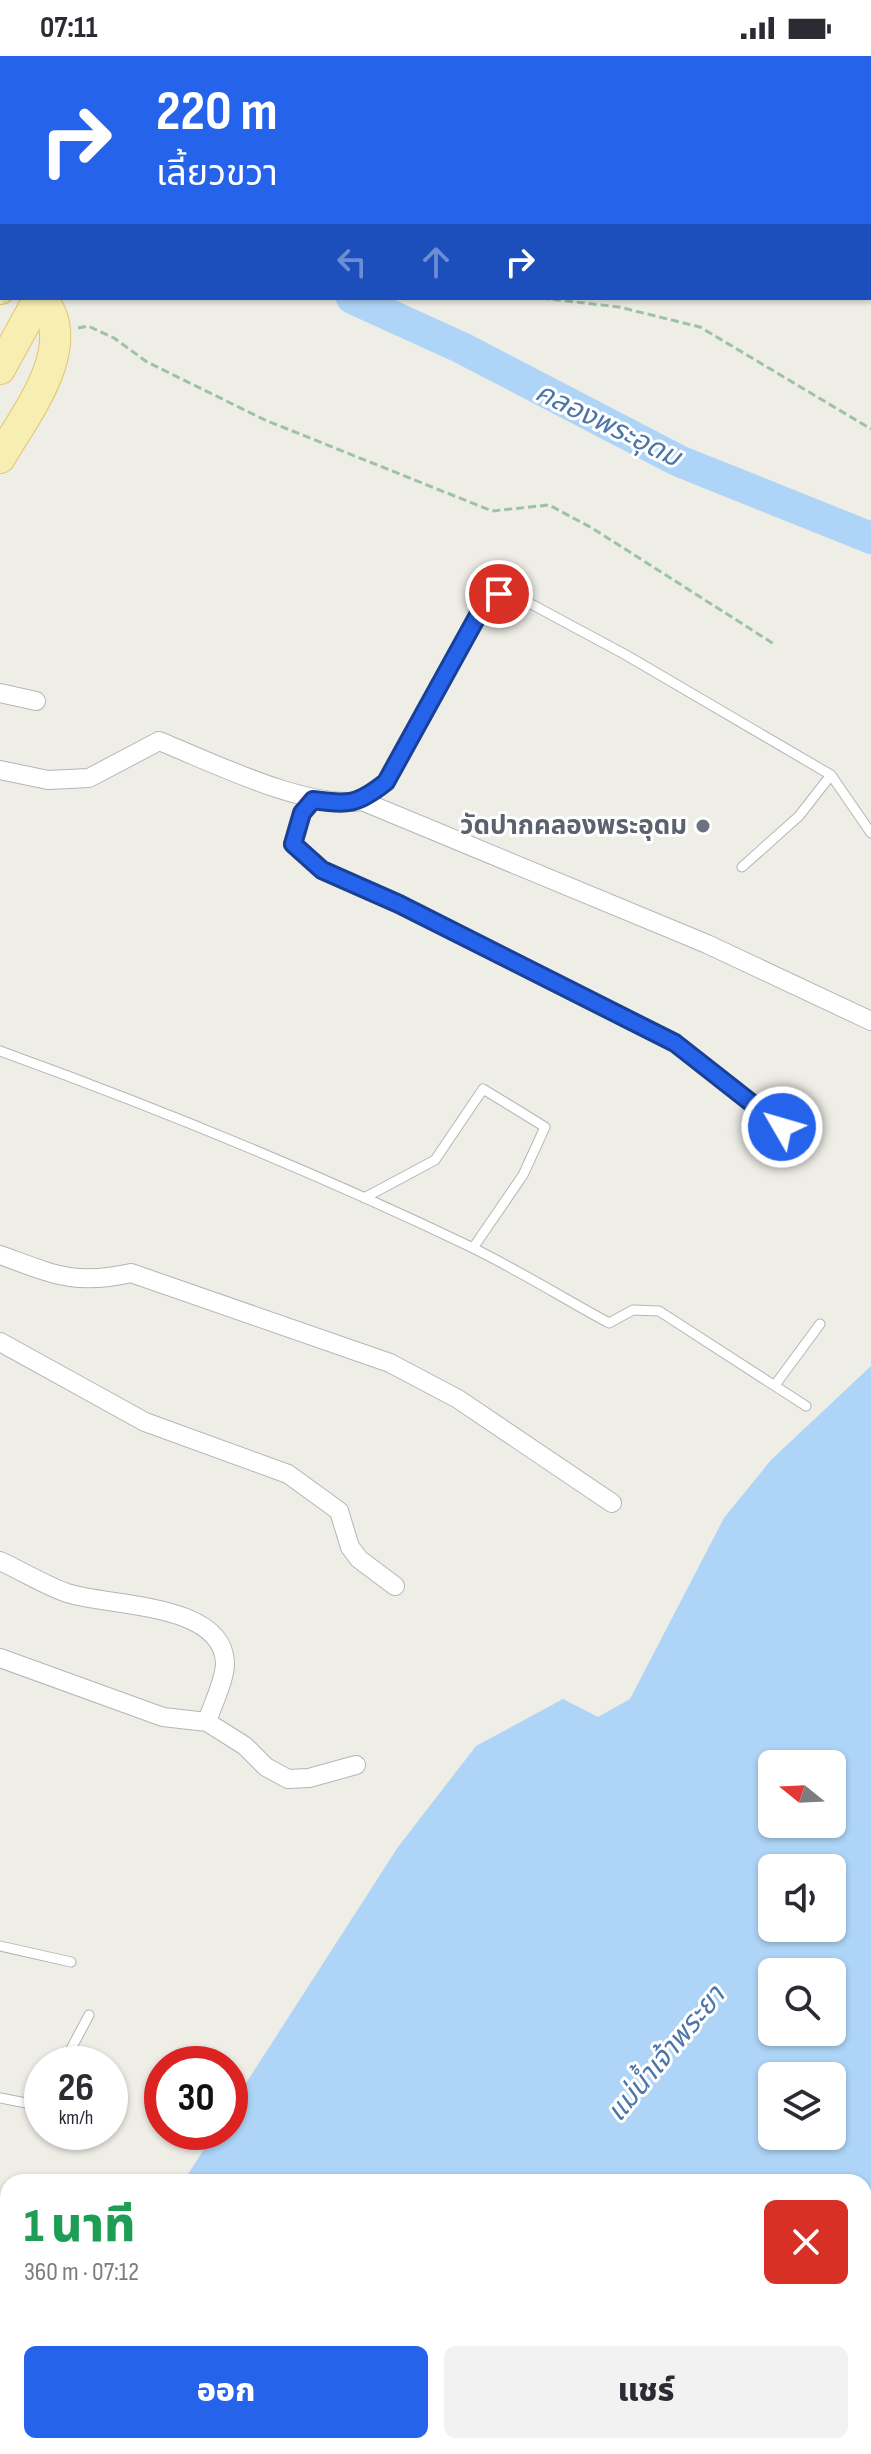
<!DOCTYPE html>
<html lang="th">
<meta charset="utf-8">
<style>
:root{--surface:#fff;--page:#f2f2f3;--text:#2b2b33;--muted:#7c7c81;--accent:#2563eb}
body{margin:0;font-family:"Sofia Sans Condensed","Noto Sans Thai",sans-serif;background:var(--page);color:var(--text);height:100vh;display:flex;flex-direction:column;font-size:30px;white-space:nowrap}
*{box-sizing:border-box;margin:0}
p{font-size:26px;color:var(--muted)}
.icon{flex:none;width:44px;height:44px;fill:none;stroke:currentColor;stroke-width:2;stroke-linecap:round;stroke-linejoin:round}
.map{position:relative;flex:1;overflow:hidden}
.sheet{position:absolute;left:0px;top:2118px;width:872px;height:280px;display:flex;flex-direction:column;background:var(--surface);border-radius:24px 24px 0 0;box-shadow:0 2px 6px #0004}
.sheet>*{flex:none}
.top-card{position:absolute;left:0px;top:0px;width:872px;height:244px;box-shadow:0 2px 6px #0004;background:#2563eb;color:#fff;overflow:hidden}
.needle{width:52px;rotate:288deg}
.buttons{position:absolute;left:758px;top:1694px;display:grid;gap:16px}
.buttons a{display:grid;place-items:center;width:88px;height:88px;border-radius:12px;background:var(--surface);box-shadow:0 2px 6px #0004;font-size:40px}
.speed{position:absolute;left:24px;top:1990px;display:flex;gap:16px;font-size:40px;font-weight:700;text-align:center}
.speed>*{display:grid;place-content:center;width:104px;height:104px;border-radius:50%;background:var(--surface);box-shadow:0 2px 6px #0004;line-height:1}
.speed small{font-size:20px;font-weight:400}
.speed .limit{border:12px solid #d22;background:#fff;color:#111}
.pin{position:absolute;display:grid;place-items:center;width:68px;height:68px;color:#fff;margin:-34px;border:4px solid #fff;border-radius:50%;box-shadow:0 2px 8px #0007}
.me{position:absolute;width:88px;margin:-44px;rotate:308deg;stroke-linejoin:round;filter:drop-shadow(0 0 6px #0008)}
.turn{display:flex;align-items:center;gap:28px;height:168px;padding:0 24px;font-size:36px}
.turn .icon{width:104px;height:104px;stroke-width:2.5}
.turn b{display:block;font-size:56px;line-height:68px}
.lanes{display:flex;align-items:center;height:76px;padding:0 24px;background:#0003;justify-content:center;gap:40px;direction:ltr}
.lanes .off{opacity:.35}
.round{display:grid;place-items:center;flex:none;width:84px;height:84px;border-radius:12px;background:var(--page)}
.overview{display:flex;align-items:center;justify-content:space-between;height:136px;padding:0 24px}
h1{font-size:48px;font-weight:800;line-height:60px;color:#1e9e55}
.button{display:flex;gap:16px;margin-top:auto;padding:16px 24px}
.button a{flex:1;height:92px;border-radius:12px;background:var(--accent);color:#fff;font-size:32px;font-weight:800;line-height:92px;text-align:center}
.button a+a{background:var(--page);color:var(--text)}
.status{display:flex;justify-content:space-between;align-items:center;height:56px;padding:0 40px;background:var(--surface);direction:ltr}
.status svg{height:22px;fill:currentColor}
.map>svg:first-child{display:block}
.water{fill:#aed5f7;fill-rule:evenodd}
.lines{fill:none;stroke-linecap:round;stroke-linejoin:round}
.river{stroke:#aed5f7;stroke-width:32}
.lane-casing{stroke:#b3b6b9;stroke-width:11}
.street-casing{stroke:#b3b6b9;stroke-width:20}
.primary-casing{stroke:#e4c56a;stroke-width:32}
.path{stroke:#9ec2a9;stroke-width:3;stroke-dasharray:8 4;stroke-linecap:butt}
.lane{stroke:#fff;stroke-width:9}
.street{stroke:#fff;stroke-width:18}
.primary{stroke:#f7eeb2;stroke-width:30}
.route-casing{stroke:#184099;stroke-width:20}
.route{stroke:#2563eb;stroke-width:14}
.worship-dot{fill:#6b7280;stroke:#fff;stroke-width:3}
.labels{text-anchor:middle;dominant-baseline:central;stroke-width:6;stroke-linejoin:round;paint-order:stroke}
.worship-label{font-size:26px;font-weight:bold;fill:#5b616d;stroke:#fff;text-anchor:end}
.water-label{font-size:28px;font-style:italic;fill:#4c76a7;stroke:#fff}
</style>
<div class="status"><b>07:11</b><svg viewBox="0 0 49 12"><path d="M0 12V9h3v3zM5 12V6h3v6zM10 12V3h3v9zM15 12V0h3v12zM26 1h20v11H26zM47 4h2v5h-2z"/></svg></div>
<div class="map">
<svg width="871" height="2398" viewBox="0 0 871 2398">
<rect width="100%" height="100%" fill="#eeede6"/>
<path class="water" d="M 871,1310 L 871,2232 L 864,2242 L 864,2126 L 183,2126 L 215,2076 L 230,2076 L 230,2052 L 398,1791 L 476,1690 L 563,1643 L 598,1661 L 630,1643 L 724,1462 L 771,1404 ZM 772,1708 L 832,1708 L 832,1768 L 772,1768 ZM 772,1812 L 832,1812 L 832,1872 L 772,1872 ZM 772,1916 L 832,1916 L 832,1976 L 772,1976 ZM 772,2020 L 832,2020 L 832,2080 L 772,2080 Z
M 16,2390 L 754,2390 L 748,2398 L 12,2398 Z"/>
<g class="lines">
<path class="river" d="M 0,95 L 2,96
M 352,242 L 462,292 L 679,405 L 871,482
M 0,2364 L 8,2368"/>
<g class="lane-casing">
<path id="lane" d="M 362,745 L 386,726 L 482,552 L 499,538 L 533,549 L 626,599 L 831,719 L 871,777
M 742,811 L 799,760 L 831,719
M 0,995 C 160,1053 317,1117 471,1191 C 518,1214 563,1242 609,1267 L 633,1254 L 659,1255 L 806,1350
M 364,1142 L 435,1104 L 483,1033 L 545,1071 L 523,1119 L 473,1192
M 775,1329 L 820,1268
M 0,1890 L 71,1906
M 63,2008 L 89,1959
M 0,2042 L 26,2047 L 42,2040
M 0,2144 L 8,2147
M 0,2180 L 8,2177"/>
</g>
<g class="street-casing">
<path id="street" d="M 0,637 L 36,645
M 0,714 L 48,724 L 89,722 L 159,685 C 214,707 305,753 362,745 L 707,888 L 871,965
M 313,744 L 302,757 L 293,788 L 322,814 L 399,848 L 675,987 L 782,1071
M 0,1199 C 53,1218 74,1230 131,1217 L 390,1307 L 458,1343 L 612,1447
M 0,1286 L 145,1366 L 288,1418 L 339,1455 L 350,1491 L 359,1503 L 395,1530
M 0,1505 C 22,1515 44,1529 67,1537 C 110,1551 223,1546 225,1607 C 225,1625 212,1649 207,1666
M 0,1602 L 163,1661 L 207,1666 L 245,1690 L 266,1711 L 288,1723 L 309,1722 L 356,1709"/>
</g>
<g class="primary-casing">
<path id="primary" d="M 86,2 L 86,0
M 124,2 L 125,0
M 168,2 L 169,0
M 215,2 L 216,0
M 0,233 L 2,229
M 0,313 L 39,242
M 0,402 C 24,360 82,289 41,242"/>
</g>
<path class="path" d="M 12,0 L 17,2
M 541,242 L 619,251 L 700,271 L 871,373
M 78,272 L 88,270 L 114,282 L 147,306 L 265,364 L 492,455 L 549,449 L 592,472 L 774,588
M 864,2287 L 871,2292"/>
<use href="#lane" class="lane"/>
<use href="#street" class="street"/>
<use href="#primary" class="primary"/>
</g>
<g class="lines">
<g class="route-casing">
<path id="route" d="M 499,538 L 482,552 L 386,726 C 357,749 349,749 313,744 L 302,757 L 293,788 L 322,814 L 399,848 L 675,987 L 782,1071"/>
</g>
<use href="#route" class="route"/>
</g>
<circle class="worship-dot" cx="703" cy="770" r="8"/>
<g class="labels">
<g class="worship-label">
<text x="687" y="770">วัดปากคลองพระอุดม</text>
</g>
<g class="water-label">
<text transform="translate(608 369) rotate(26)">คลองพระอุดม</text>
<text transform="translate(666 1998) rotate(-50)">แม่น้ำเจ้าพระยา</text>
</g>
</g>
</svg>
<div class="buttons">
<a><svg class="needle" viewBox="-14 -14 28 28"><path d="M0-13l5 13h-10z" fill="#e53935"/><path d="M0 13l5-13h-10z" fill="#7c7c81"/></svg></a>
<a><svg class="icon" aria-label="sound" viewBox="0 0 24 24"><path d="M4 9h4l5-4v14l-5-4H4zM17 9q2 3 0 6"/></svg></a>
<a><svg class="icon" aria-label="search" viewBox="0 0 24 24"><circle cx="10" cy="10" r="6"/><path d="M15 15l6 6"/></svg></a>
<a><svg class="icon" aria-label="layers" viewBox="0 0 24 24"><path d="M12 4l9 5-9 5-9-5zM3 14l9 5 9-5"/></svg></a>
</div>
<div class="speed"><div>26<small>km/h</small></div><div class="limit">30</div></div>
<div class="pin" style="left:499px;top:538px;background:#d93025"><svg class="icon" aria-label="arrive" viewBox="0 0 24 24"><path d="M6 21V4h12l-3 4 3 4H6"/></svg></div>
<svg class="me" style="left:782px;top:1071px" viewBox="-20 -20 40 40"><circle r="17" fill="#2563eb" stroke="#fff" stroke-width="3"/><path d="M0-11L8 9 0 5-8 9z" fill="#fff"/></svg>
<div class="top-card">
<div class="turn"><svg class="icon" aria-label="right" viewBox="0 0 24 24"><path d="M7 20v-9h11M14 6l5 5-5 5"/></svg><div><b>220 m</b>เลี้ยวขวา</div></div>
<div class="lanes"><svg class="icon off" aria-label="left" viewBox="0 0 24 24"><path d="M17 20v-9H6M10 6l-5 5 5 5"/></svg><svg class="icon off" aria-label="ahead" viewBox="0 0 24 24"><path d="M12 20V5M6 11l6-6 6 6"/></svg><svg class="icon" aria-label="right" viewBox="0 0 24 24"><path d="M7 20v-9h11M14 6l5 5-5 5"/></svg></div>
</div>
<section class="sheet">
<div class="overview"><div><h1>1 นาที</h1><p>360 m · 07:12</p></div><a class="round" style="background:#d93025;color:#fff"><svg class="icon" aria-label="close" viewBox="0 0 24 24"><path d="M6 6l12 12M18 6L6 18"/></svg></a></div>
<div class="button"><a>ออก</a><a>แชร์</a></div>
</section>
</div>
